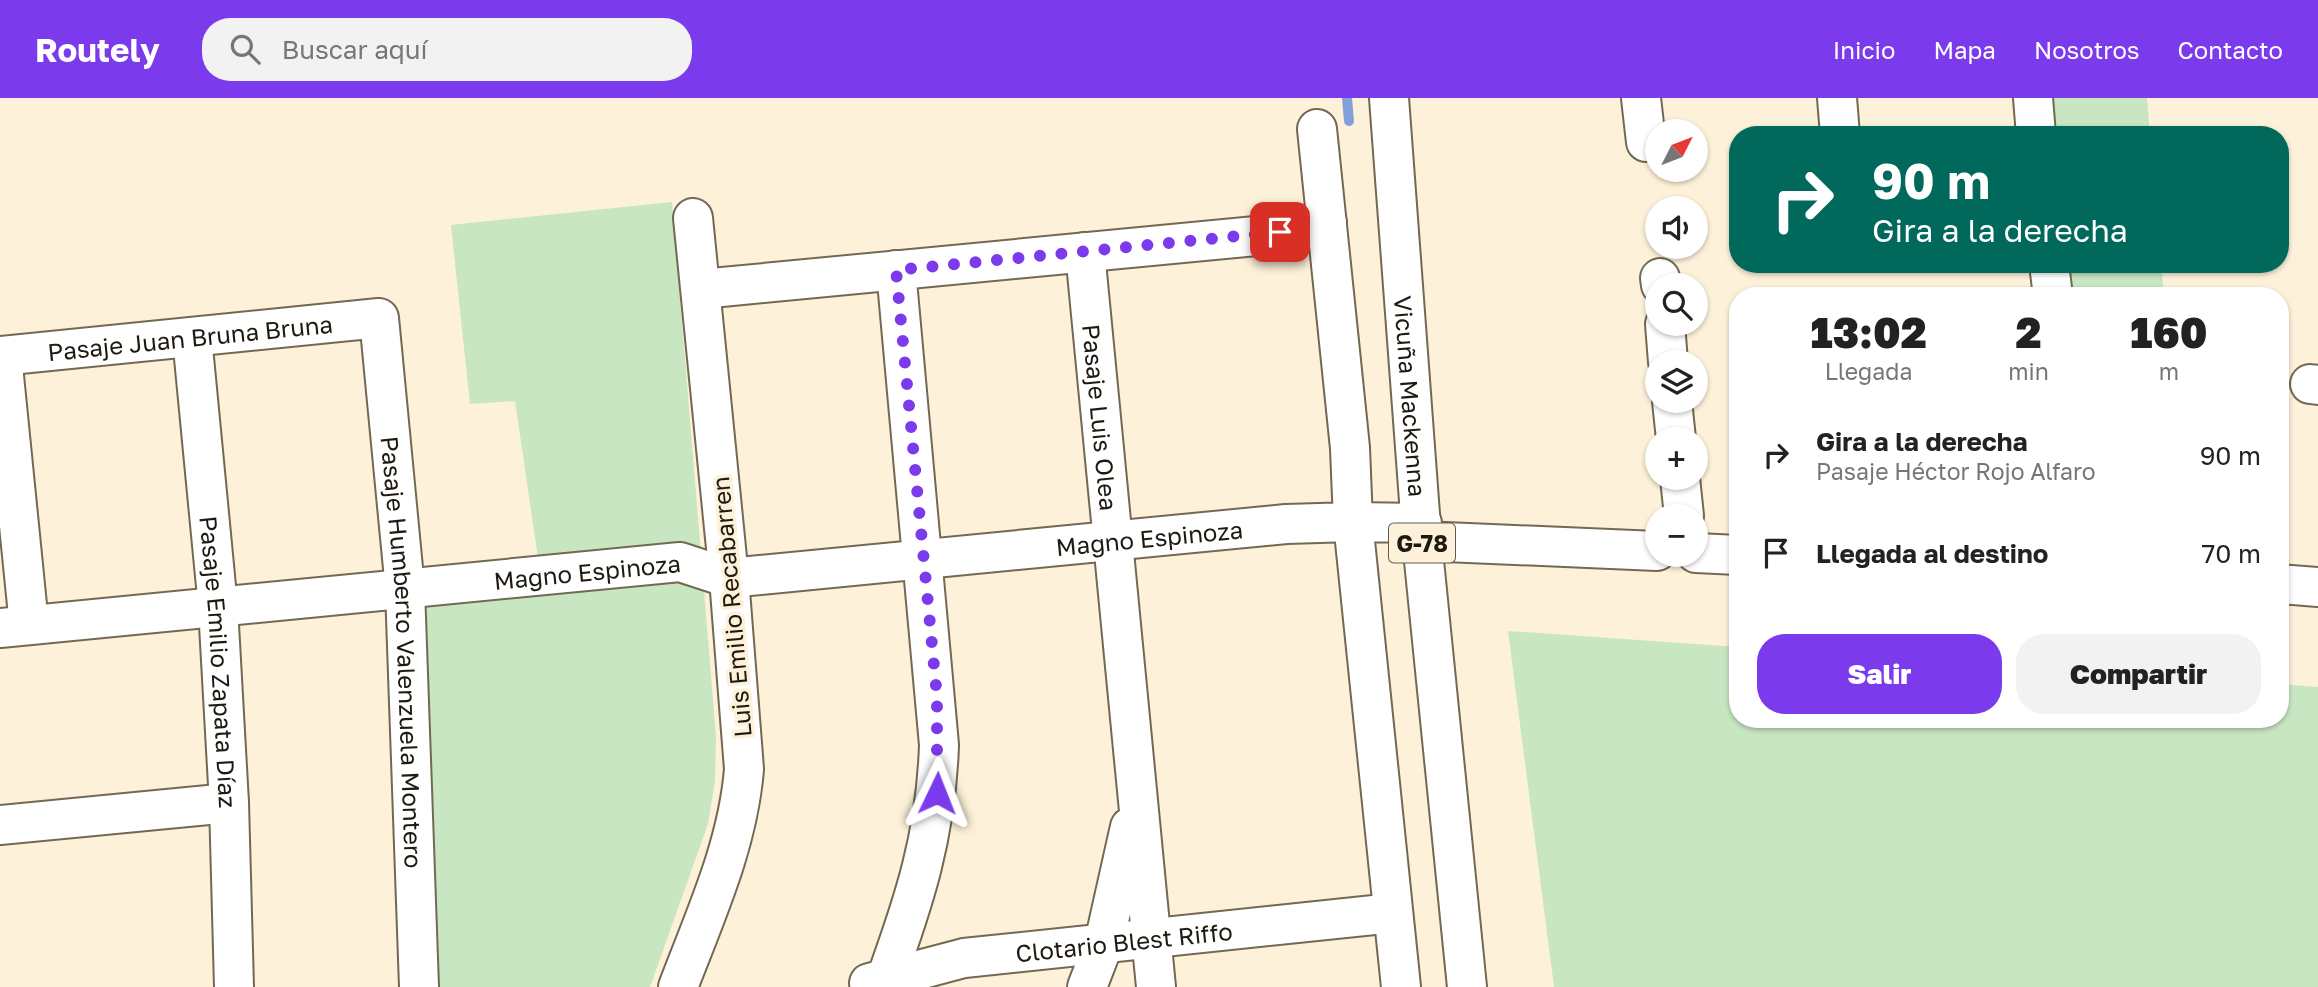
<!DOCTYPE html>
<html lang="es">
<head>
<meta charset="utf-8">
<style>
  :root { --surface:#fff; --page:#f2f2f2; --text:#222; --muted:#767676; --accent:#7c3aed }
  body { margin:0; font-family:"Golos Text",sans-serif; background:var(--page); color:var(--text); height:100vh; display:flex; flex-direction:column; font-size:26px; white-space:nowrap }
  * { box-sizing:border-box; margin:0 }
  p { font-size:23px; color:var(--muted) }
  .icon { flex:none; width:38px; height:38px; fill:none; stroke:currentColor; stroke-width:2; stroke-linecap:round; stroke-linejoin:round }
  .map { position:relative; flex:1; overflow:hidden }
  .panel { position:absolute; left:1729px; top:189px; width:560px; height:441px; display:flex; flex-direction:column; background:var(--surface); border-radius:28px; box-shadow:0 2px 5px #0004 }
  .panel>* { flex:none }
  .hud { position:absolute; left:1729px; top:28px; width:560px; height:147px; border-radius:28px; box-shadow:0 2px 5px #0004; background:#00695c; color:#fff; overflow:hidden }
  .needle { width:46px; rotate:48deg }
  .tools { position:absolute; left:1645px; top:21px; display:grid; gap:14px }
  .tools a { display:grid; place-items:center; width:63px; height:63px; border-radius:50%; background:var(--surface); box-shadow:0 2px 5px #0004; font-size:35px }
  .pin { position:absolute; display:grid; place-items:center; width:60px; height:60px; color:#fff; margin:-30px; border-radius:14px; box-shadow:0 4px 10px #0006 }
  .me { position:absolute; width:77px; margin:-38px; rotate:2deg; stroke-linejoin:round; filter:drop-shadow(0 0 5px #0008) }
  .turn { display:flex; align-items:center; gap:24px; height:147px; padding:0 28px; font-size:32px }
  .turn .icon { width:91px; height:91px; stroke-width:2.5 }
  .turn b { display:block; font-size:49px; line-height:60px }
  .eta { display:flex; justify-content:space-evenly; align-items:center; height:119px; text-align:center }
  .eta b { font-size:42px; font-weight:800; line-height:49px }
  .cta { display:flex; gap:14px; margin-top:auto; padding:14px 28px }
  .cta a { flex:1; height:80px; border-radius:28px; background:var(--accent); color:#fff; font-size:28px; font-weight:800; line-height:80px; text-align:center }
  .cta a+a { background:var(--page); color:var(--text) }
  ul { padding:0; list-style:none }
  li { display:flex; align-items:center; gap:21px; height:98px; padding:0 28px }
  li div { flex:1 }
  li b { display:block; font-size:26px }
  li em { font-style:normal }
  header { display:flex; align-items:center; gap:42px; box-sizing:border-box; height:98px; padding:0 35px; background:var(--accent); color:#fff }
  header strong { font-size:33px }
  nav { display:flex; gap:38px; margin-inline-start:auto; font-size:24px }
  .search { width:490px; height:63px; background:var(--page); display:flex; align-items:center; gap:18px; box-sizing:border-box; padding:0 24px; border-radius:28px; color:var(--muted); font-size:26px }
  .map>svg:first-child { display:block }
  .green { fill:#c7e6c1 }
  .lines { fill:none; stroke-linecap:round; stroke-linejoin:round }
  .stream { stroke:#84a0d8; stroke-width:10 }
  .street-casing { stroke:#736853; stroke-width:42 }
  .secondary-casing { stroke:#736853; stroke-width:42 }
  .primary-casing { stroke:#736853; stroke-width:42 }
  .street { stroke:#fff; stroke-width:38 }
  .secondary { stroke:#fff; stroke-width:38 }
  .primary { stroke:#fff; stroke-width:38 }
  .route { stroke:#7c3aed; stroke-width:12; stroke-dasharray:0 21.6 }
  .labels { text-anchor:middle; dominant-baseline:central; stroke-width:7; stroke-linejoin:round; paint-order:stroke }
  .shield { fill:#fdf1d9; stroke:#615a4d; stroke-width:2 }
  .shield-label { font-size:23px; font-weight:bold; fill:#1e1a11 }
  .street-label { font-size:24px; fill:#1e1a11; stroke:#fdf1d9 }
</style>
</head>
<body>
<header>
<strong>Routely</strong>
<div class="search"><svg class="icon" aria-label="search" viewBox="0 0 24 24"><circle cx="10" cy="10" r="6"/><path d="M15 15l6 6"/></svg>Buscar aquí</div>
<nav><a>Inicio</a><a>Mapa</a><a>Nosotros</a><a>Contacto</a></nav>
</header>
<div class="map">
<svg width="2318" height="889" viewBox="0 0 2318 889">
  <rect width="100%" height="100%" fill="#fdf1d9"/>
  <g class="green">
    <path d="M2050 0H2147L2150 37H2053Z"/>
    <path d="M672 104 716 638 715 683 708 726 650 889H437L412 506 543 494 515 303 470 306 451 127Z"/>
    <path d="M2065 166H2161L2164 198H2068Z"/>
    <path d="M1508 533 1738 549V621H2280V586L2318 589V889H1554Z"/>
  </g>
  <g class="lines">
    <path class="stream" d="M1347 0 1349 23"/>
    <defs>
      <g id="street">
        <path d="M1641 0 1646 44"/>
        <path d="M1837 0 1840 37"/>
        <path d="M2033 0 2036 37"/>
        <path id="s1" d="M1085 154 1156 889"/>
        <path d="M2049 166 2053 198"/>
        <path d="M1660 180 1661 187"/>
        <path d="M701 191 1256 138 1327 125"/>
        <path d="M1665 226 1668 264"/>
        <path id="s2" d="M192 239 218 509 229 705 234 889"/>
        <path id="s3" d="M0 258 379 220 405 491 419 889"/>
        <path d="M2 258 29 527"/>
        <path d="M2310 286 2318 287"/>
        <path d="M1672 303 1676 341"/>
        <path d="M1680 380 1684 418"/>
        <path d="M1422 443 1657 453"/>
        <path d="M1696 455 1738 457"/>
        <path d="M2280 486 2318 489"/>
        <path id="s4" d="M0 530 680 464 729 480 1286 426 1353 424 1350 350 1317 31"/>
        <path d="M0 727 229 705"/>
        <path id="s5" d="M869 885 964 860 1393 815"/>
        <path d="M678 889C705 818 738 747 744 671L729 480 693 120"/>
        <path d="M883 889C914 804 936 738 939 647L896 172"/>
        <path d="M1087 889 1104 845 1130 729"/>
      </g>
      <path id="secondary" d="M1401 889 1353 424 1422 425"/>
      <g id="primary">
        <path id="s6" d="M1389 0 1422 443 1467 889"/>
      </g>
    </defs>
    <use href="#street" class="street-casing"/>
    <use href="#secondary" class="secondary-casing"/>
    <use href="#primary" class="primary-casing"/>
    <use href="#street" class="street"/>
    <use href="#secondary" class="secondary"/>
    <use href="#primary" class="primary"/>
  </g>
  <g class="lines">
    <path class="route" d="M937 695V599L896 172 1280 134"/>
  </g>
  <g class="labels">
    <rect class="shield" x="1389" y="425.5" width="66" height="39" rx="5"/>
    <g class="shield-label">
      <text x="1422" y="445">G-78</text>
    </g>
    <g class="street-label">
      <text stroke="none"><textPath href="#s3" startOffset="191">Pasaje Juan Bruna Bruna</textPath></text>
      <text stroke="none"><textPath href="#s6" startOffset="299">Vicuña Mackenna</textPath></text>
      <text stroke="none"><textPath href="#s1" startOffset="166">Pasaje Luis Olea</textPath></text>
      <text stroke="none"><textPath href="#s4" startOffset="1157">Magno Espinoza</textPath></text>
      <text stroke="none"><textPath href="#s4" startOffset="590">Magno Espinoza</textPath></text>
      <text transform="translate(731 509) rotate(-95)">Luis Emilio Recabarren</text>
      <text stroke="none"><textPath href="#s3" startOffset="716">Pasaje Humberto Valenzuela Montero</textPath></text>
      <text stroke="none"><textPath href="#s2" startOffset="326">Pasaje Emilio Zapata Díaz</textPath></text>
      <text stroke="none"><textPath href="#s5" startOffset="259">Clotario Blest Riffo</textPath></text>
    </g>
  </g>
</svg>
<div class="tools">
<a><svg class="needle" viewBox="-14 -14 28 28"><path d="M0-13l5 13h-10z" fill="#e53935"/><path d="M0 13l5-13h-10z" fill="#767676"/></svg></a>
<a><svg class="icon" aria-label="sound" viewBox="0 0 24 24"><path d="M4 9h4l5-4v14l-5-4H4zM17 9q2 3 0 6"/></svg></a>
<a><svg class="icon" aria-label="search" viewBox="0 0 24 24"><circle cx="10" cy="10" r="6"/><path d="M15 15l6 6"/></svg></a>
<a><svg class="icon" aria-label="layers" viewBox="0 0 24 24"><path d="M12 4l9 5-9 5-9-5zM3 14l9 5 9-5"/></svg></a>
<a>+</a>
<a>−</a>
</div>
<div class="pin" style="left:1280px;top:134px;background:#d93025"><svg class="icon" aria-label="arrive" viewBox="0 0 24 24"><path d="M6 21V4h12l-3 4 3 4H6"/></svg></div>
<svg class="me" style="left:937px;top:695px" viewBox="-20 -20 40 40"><path d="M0-17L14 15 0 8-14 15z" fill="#7c3aed" stroke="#fff" stroke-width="4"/></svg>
<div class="hud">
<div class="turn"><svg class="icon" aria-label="right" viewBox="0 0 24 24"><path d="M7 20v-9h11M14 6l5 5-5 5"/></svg><div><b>90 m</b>Gira a la derecha</div></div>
</div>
<section class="panel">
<div class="eta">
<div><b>13:02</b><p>Llegada</p></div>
<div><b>2</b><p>min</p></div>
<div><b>160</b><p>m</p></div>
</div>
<ul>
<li><svg class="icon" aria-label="right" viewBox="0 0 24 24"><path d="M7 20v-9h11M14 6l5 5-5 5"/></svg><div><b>Gira a la derecha</b><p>Pasaje Héctor Rojo Alfaro</p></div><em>90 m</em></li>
<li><svg class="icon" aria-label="arrive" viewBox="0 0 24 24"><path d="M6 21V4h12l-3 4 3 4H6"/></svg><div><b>Llegada al destino</b></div><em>70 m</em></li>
</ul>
<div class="cta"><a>Salir</a><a>Compartir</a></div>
</section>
</div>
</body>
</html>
